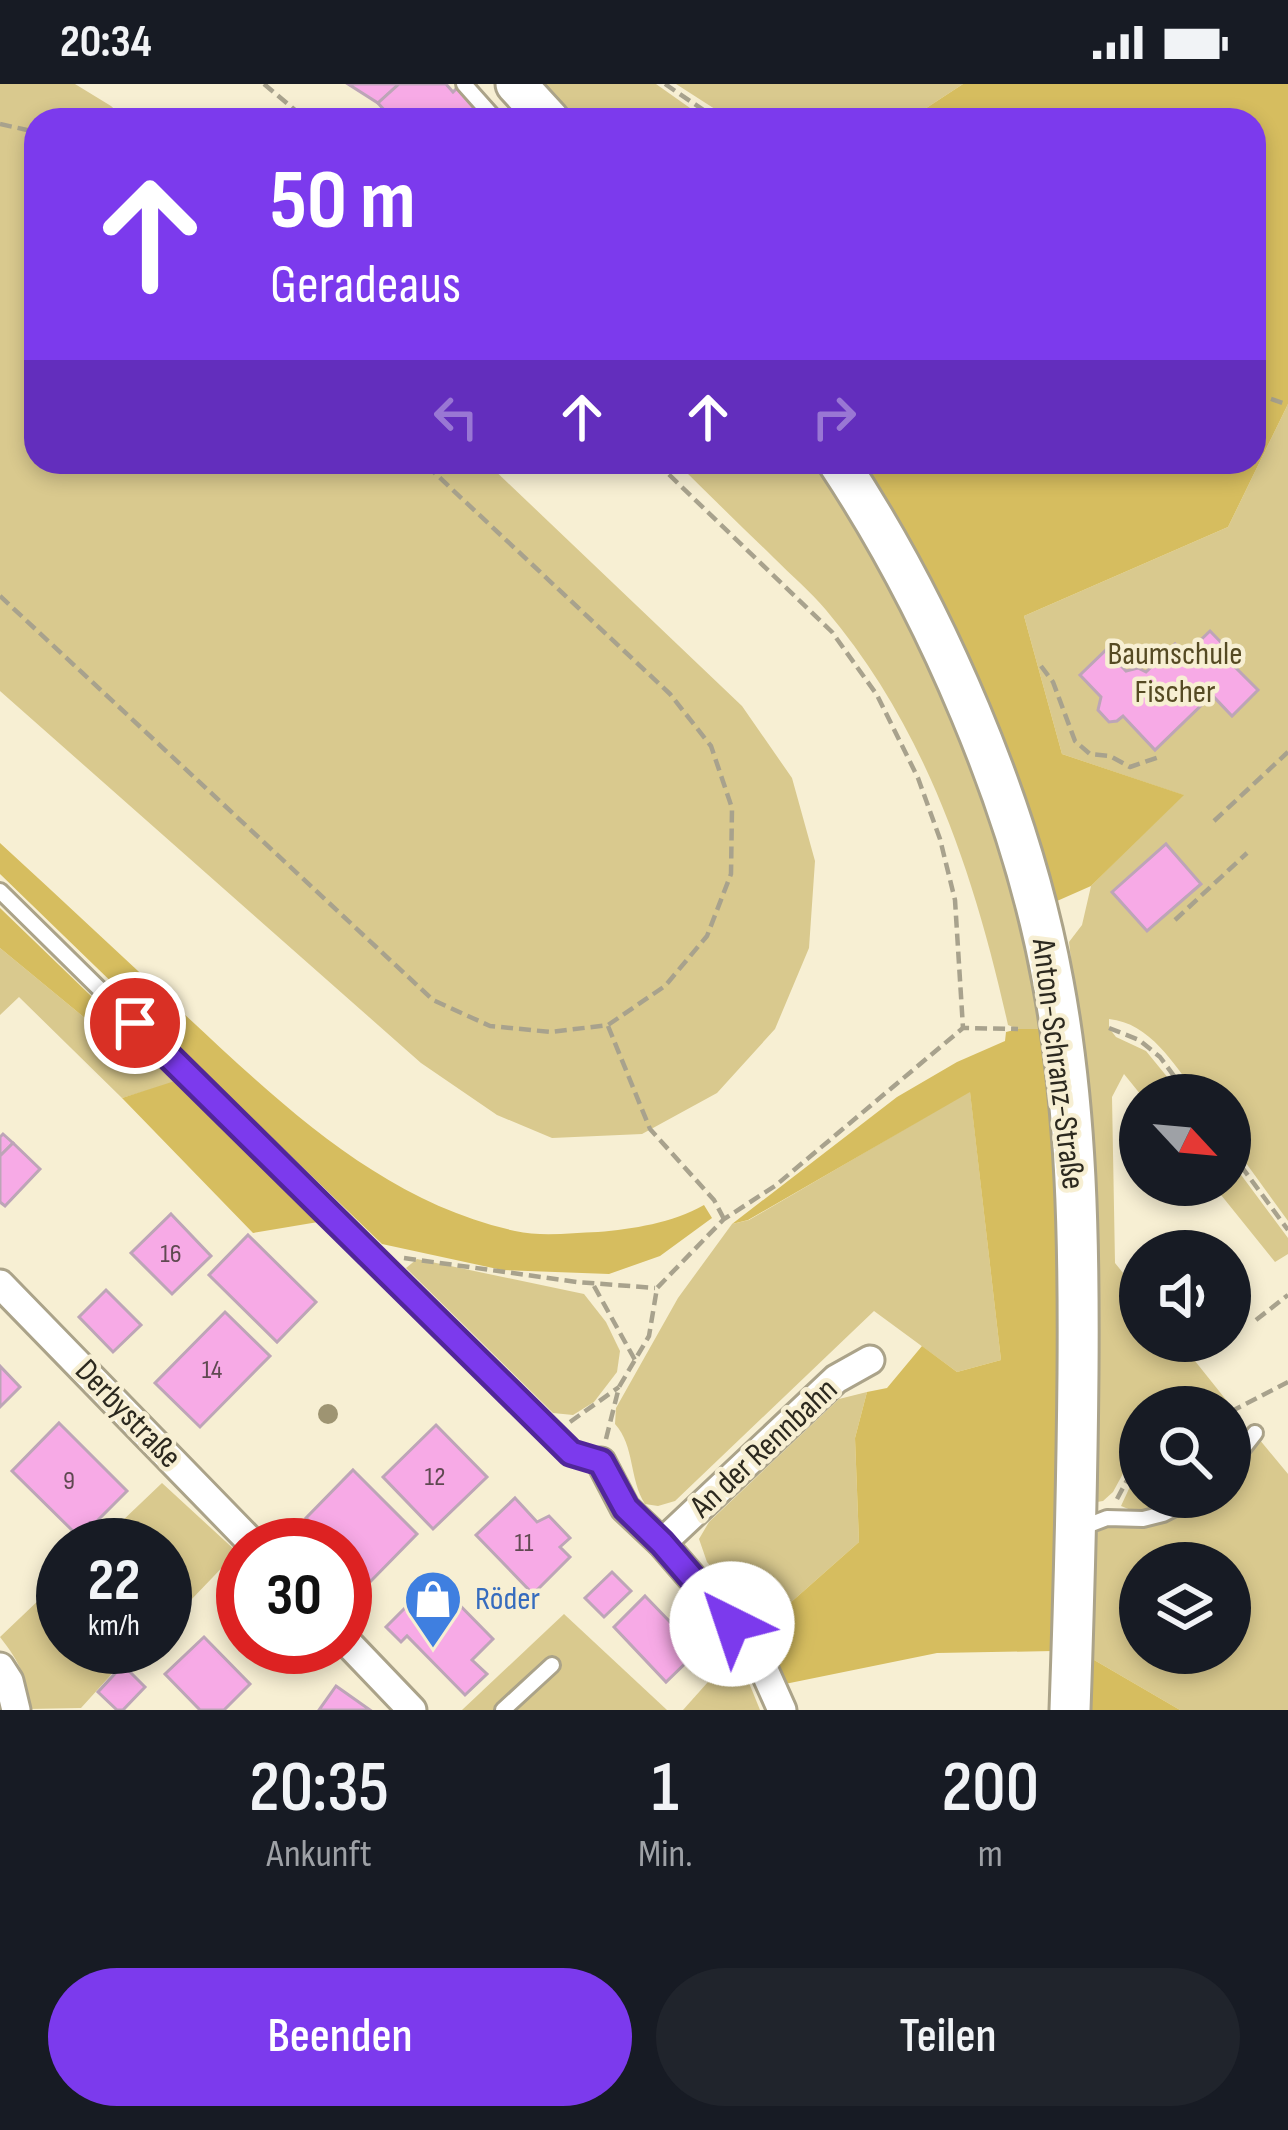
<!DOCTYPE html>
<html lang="de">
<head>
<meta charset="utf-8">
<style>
  :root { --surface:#171b24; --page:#20242c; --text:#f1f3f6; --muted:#9ea1a6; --accent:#7c3aed }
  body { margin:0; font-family:"Sofia Sans Condensed",sans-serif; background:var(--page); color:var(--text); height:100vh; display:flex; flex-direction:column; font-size:45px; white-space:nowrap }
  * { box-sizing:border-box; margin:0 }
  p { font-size:39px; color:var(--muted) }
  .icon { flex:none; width:66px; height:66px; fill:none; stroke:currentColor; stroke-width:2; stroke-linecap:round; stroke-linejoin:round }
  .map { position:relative; height:1626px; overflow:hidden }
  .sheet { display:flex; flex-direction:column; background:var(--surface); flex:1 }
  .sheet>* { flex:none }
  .top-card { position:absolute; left:24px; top:24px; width:1242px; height:366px; border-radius:36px; box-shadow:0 6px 18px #0003; background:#7c3aed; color:#fff; overflow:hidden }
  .needle { width:78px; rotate:116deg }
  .controls { position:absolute; left:1119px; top:990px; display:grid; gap:24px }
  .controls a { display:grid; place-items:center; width:132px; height:132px; border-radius:50%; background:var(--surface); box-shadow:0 6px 18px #0003; font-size:60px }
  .speed { position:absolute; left:36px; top:1434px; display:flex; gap:24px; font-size:60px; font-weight:700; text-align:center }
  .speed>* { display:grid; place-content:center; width:156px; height:156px; border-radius:50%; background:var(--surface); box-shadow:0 6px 18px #0003; line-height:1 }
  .speed small { font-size:30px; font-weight:400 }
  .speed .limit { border:18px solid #d22; background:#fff; color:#111 }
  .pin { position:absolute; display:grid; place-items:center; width:102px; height:102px; color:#fff; margin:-51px; border:6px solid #fff; border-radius:50%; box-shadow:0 3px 12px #0007 }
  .me { position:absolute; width:132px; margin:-66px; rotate:319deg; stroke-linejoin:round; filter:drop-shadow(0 0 9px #0008) }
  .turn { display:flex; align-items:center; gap:42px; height:252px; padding:0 48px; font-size:54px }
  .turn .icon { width:156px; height:156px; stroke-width:2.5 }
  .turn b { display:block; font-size:84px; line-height:102px }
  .lanes { display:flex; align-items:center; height:114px; padding:0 48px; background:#0003; justify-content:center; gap:60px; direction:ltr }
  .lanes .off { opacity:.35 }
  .eta { display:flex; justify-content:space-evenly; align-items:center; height:204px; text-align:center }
  .eta b { font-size:72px; font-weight:600; line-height:84px }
  .cta { display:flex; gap:24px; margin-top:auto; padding:24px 48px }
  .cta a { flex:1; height:138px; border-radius:72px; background:var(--accent); color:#fff; font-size:48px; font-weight:600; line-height:138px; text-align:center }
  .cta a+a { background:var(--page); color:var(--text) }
  .status { display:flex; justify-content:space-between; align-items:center; height:84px; padding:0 60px; background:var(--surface); direction:ltr }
  .status svg { height:33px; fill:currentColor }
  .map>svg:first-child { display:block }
  .green { fill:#d9c98e; fill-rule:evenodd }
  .forest { fill:#d6bd5f }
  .building { fill:#f7aae6; stroke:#bda5b7; stroke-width:3 }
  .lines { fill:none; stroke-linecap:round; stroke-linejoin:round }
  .service-casing { stroke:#aba389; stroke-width:20 }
  .minor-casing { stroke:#aba389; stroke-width:33 }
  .secondary-casing { stroke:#aba389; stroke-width:45 }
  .path { stroke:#a8a28d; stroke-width:4.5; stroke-dasharray:12 6; stroke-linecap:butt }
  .service { stroke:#fff; stroke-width:14 }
  .minor { stroke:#fff; stroke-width:27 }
  .secondary { stroke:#fff; stroke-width:39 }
  .tree { fill:#9e9472 }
  .route-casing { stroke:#51269a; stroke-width:30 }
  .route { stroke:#7c3aed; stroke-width:21 }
  .labels { text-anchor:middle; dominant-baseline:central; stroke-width:9; stroke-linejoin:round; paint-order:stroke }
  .number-label { font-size:27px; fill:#5f4951 }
  .park-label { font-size:33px; fill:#554a23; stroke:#f7efd3 }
  .street-label { font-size:33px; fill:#2c291f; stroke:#f7efd3 }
  .shop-label { font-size:33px; fill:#366cbe; stroke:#f7efd3; text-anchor:start }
</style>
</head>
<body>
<div class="status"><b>20:34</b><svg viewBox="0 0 49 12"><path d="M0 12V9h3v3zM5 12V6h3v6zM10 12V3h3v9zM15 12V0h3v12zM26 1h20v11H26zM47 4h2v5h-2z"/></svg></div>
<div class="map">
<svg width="1288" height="1626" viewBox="0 0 1288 1626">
  <rect width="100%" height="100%" fill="#f7efd3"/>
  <g class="green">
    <path d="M0 0H75L111 22 126 36H36V378H486L742 622 792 694 815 777 809 864 775 945 717 1009 642 1050 552 1054 497 1031 421 979 0 607Z"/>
    <path d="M537 0H656L707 36H570Z"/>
    <path d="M676 0H963L908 36H732Z"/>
    <path d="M1288 320V1137L1230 1057V1011H1197C1174 980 1150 939 1109 935V944L1116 953 1146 967 1182 1011H1141L1124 990 1112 1013 1115 1179 1140 1210V1257H1179L1227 1317 1212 1323H1140V1367L1126 1384 1113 1408 1103 1417 1097 1418 1094 1414 1079 945 1069 858 1082 841 1091 802 1183 711 1062 670 1024 532 1228 443Z"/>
    <path d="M676 378H814L899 514 942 609 1012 791 1045 945H1018L1008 941C975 792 926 644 826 526 810 507 791 491 774 474 741 442 708 410 676 378Z"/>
    <path d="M0 864 103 949 180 997 122 1014 19 913 0 931Z"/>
    <path d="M970 1007 1001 1276 957 1288 874 1227 675 1417 658 1422 645 1420C629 1395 635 1362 615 1340L616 1324 678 1214 732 1140 749 1136Z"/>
    <path d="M1230 1076 1288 1154V1170L1275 1178 1213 1101H1230Z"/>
    <path d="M417 1175 584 1210 606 1238 620 1267 617 1288 594 1318 573 1331 553 1329 406 1184Z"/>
    <path d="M867 1308 855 1354 859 1458 763 1543 707 1478 699 1455 709 1438 839 1315Z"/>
    <path d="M1259 1355 1288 1390V1626H1180L1089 1573V1458L1098 1448 1109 1442 1142 1443 1192 1423 1205 1413H1230V1391ZM1140 1479H1230V1569H1140Z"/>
    <path d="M1140 1389V1413H1192L1143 1431 1121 1422 1134 1394Z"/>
    <path d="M162 1399 237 1468 165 1543V1461H97Z"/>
    <path d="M63 1493V1563H146L139 1570 128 1572 81 1624 28 1625C26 1592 21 1580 0 1553Z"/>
    <path d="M564 1530 667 1626H462Z"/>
    <path d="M733 1570 745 1589 760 1626H683Z"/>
  </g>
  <g class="forest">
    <path d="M963 0H1288V320L1228 443 1024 532 1062 670 1184 711 1091 802 1057 817 1016 709 853 378H1254V36H908Z"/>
    <path d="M0 759C61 815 121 871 182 928 280 1019 380 1117 515 1147 541 1153 571 1149 598 1148 633 1145 672 1139 704 1121L712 1134 660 1172 609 1190 502 1186 382 1160 0 790Z"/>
    <path d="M0 824 324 1137 253 1149 122 1014 178 996 103 949 0 864Z"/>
    <path d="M1018 945H1045L1052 1019 1062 1242 1053 1567 937 1569 780 1601 763 1543 859 1458 855 1354 867 1308 887 1304 922 1262 957 1288 1001 1276 970 1008 748 1136 732 1140 897 1013 957 978 1005 957 1006 948Z"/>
    <path d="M1089 1573 1180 1626H1087Z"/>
  </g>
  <g class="building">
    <path d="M348 0H399L378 19Z"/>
    <path d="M399 0H446L453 8 458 3 487 36H393L378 19Z"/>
    <path d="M1210 547 1240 578 1235 583 1258 606 1232 632 1212 611 1155 666 1123 632 1117 637 1109 638 1098 626 1101 613 1080 591 1106 566 1126 587 1138 584 1146 588 1175 560 1185 571Z"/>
    <path d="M1166 760 1201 800 1147 847 1112 808Z"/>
    <path d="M3 1050 13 1059 0 1072V1053Z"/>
    <path d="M13 1059 40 1085 5 1122 0 1118V1072Z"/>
    <path d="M171 1130 211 1172 172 1210 131 1169Z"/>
    <path d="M248 1151 316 1218 277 1258 209 1191Z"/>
    <path d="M106 1206 141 1241 113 1268 79 1233Z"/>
    <path d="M225 1228 270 1272 200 1343 155 1299Z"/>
    <path d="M0 1282 20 1303 0 1323Z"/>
    <path d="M59 1339 127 1407 80 1454 12 1387Z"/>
    <path d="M436 1341 487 1393 433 1445 383 1393Z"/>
    <path d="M353 1386 417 1450 371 1497 345 1472V1461H334L306 1434Z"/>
    <path d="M515 1414 537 1438 549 1432 570 1454 560 1463 570 1473 533 1510 476 1451Z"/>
    <path d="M612 1488 631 1507 604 1533 585 1514Z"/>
    <path d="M434 1495 493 1555 472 1576 487 1590 465 1611 407 1552 401 1558 386 1543Z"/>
    <path d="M645 1512 698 1567 666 1598 614 1543Z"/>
    <path d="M204 1553 250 1600 224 1626H200L165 1590Z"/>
    <path d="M123 1581 145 1603 123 1626H117L98 1608Z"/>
    <path d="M336 1602 370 1626H319Z"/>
  </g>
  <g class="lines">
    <defs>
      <g id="service">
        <path d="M464 0 496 36"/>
        <path d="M0 807 571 1369 601 1378"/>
        <path d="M1230 1381 1255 1349"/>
        <path d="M1081 1444 1107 1434 1143 1435 1163 1430 1196 1413"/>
        <path d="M503 1626 552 1581"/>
      </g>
      <g id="minor">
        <path d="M0 1200 254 1461"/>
        <path d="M601 1378 625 1424 662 1459 732 1540 765 1588 782 1626"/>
        <path d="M662 1459 836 1295 870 1276"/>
        <path d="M345 1556 412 1626"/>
        <path d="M0 1583 9 1597 16 1626"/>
      </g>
      <g id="secondary">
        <path d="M516 0 549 36"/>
        <path d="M838 378C936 526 1021 723 1053 898 1077 1026 1079 1159 1078 1289 1077 1401 1074 1513 1070 1626"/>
      </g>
    </defs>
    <use href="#service" class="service-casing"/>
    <use href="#minor" class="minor-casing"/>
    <use href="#secondary" class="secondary-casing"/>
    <g class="path">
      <path d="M264 0 307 36"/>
      <path d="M665 0 718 36"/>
      <path d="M0 40 36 48"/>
      <path d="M1254 309 1288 321"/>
      <path d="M656 378 832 548 877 611 918 694 940 755 955 816 963 944"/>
      <path d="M0 512 433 916 490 942 551 948 608 941 665 902 707 852 731 790 732 724 711 662 670 610 423 378"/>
      <path d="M1041 582 1053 598 1075 657 1090 670 1110 672 1130 683 1162 672"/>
      <path d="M1214 737 1288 668"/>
      <path d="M1175 836 1247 769"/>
      <path d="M608 942 650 1045 714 1116 724 1135"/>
      <path d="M1109 944 1139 956 1160 973 1188 1011"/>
      <path d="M1230 1067 1288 1146"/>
      <path d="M404 1174 577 1198 655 1204"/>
      <path d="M594 1202 635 1276"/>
      <path d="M1256 1236 1288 1211"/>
      <path d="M1230 1328 1288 1298"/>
      <path d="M570 1338 619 1303"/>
      <path d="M606 1355 619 1303 649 1252 657 1204 724 1135 775 1102 963 944 1018 945"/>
      <path d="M1117 1415 1140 1372"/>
    </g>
    <use href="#service" class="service"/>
    <use href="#minor" class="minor"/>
    <use href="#secondary" class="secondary"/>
  </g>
  <circle class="tree" cx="328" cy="1330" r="10"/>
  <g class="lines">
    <defs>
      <path id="route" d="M135 939 571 1369 601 1378 626 1424 662 1459 732 1540"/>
    </defs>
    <use href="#route" class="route-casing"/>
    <use href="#route" class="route"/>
  </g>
  <defs>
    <symbol id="shop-pin" viewBox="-11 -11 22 30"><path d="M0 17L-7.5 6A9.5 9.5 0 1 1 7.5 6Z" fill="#3f7fe0" stroke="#f7efd3"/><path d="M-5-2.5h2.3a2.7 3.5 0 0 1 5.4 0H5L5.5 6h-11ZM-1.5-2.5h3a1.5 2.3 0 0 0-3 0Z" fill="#fff"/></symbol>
  </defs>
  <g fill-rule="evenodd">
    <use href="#shop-pin" x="400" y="1482" width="66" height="90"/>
  </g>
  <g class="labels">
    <g class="number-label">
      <text x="171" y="1170">16</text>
      <text x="212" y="1286">14</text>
      <text x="435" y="1393">12</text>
      <text x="69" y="1397">9</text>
      <text x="524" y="1459">11</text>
    </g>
    <g class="park-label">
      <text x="1175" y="570">Baumschule<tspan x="1175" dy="38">Fischer</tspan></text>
    </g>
    <g class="street-label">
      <text transform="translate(1058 980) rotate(83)">Anton-Schranz-Straße</text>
      <text transform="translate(128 1330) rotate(46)">Derbystraße</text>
      <text transform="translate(764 1364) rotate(-43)">An der Rennbahn</text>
    </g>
    <g class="shop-label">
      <text x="475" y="1515">Röder</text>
    </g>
  </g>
</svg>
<div class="controls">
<a><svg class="needle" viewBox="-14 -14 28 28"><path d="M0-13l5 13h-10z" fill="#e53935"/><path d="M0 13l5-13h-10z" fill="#9ea1a6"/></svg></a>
<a><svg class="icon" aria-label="sound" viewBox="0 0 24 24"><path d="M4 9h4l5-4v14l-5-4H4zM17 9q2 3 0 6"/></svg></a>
<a><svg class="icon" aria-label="search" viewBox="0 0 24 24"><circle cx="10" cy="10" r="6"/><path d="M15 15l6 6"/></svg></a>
<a><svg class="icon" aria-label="layers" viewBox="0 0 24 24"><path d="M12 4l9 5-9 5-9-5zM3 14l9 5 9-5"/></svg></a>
</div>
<div class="speed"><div>22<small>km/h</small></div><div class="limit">30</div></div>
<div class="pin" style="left:135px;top:939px;background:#d93025"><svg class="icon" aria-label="arrive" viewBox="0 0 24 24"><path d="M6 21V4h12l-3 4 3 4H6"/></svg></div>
<svg class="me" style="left:732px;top:1540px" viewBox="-20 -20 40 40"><circle r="19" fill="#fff"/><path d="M0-13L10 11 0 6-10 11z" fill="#7c3aed"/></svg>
<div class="top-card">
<div class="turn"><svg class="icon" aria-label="ahead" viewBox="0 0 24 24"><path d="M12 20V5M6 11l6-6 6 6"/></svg><div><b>50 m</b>Geradeaus</div></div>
<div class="lanes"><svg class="icon off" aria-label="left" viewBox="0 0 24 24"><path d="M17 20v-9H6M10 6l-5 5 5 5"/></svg><svg class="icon" aria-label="ahead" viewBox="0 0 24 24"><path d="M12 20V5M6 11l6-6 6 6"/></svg><svg class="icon" aria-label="ahead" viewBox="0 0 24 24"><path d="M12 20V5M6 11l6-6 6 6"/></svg><svg class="icon off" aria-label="right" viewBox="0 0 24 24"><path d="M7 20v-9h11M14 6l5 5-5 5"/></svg></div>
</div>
</div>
<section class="sheet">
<div class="eta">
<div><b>20:35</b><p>Ankunft</p></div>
<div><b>1</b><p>Min.</p></div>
<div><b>200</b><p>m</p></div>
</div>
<div class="cta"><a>Beenden</a><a>Teilen</a></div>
</section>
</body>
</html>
